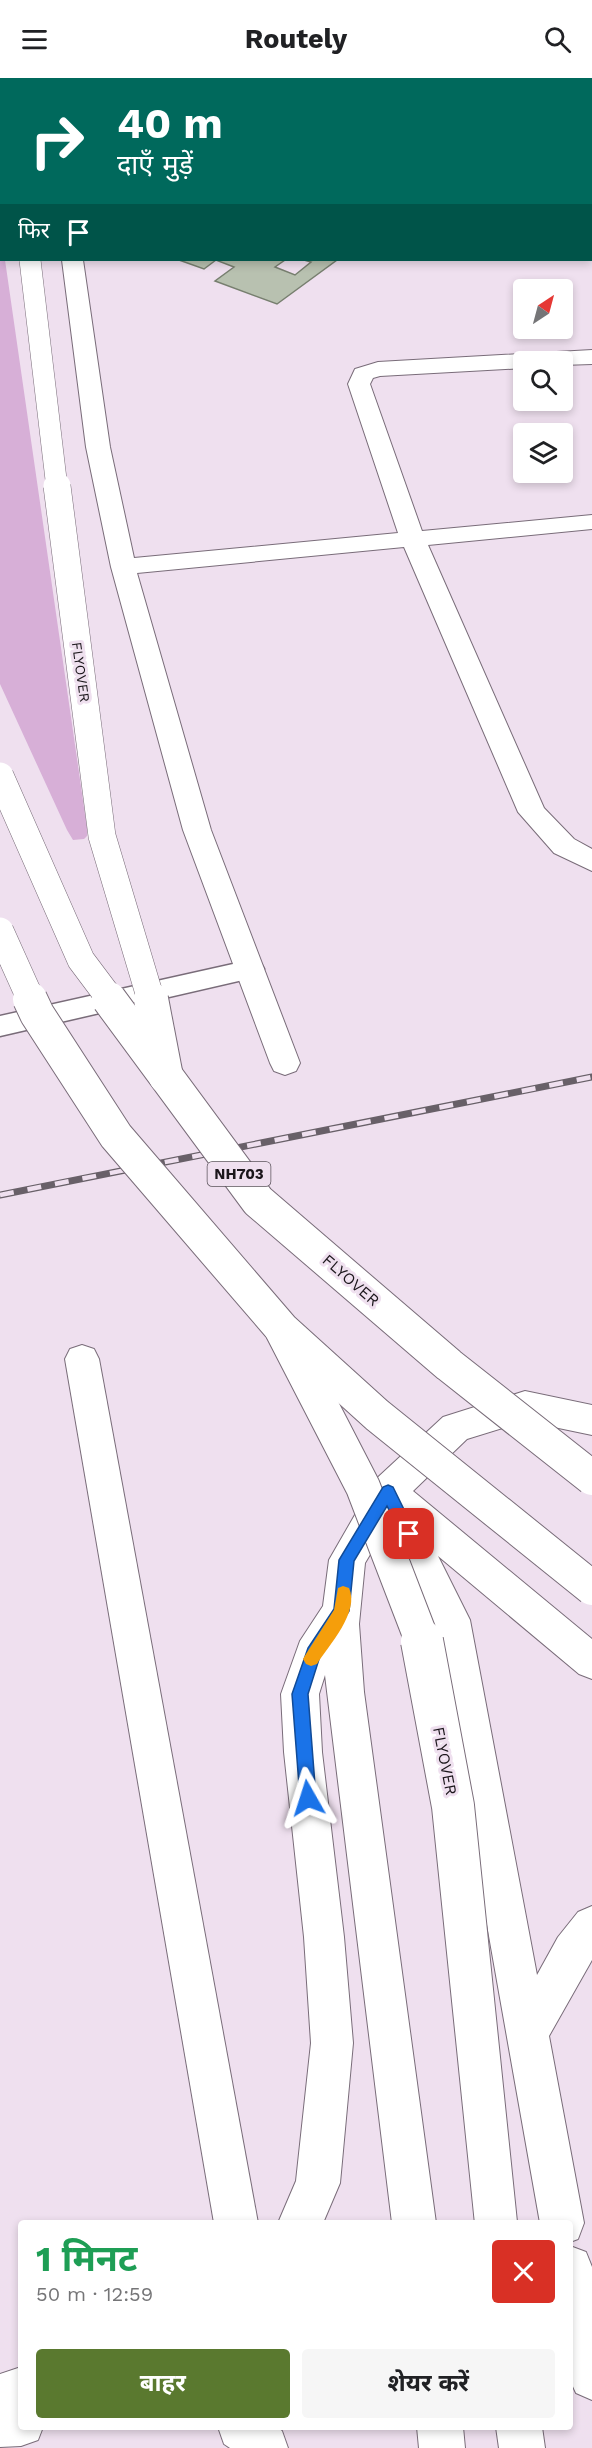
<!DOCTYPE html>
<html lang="hi">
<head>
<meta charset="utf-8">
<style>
  :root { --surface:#fff; --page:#f6f6f6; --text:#202124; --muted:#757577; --accent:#5a792f }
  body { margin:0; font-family:"Work Sans","Noto Sans Devanagari",sans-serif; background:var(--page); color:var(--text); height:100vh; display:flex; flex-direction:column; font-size:22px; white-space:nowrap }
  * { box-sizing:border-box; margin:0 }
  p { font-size:20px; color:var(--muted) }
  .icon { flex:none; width:33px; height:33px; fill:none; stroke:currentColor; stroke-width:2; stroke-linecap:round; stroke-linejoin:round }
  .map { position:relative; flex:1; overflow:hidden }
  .side { position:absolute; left:18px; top:2142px; width:555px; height:210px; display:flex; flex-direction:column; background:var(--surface); border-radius:6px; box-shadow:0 3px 9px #0003 }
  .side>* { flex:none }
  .banner { position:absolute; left:0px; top:0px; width:592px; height:183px; box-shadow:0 3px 9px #0003; background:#00695c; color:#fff; overflow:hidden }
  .needle { width:39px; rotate:36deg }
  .buttons { position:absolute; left:513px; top:201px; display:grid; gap:12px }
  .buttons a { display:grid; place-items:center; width:60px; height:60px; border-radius:6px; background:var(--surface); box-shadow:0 3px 9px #0003; font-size:30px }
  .pin { position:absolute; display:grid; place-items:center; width:51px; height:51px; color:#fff; margin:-26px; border-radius:12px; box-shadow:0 3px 9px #0006 }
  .me { position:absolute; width:66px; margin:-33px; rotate:354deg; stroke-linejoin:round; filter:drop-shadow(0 0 4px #0008) }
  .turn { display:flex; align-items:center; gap:21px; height:126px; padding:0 18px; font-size:27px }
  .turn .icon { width:78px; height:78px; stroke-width:2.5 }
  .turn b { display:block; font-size:42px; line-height:51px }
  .then { display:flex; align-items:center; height:57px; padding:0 18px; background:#0003; gap:12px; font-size:22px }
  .round { display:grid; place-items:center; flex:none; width:63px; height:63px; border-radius:6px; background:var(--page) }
  .headline { display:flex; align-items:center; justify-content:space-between; height:102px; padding:0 18px }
  h1 { font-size:36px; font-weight:700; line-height:45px; color:#1e9e55 }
  .primary-button { display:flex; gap:12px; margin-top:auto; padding:12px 18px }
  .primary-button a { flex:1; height:69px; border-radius:6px; background:var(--accent); color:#fff; font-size:24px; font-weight:700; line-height:69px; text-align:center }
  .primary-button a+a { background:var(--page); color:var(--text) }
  header { display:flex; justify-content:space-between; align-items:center; height:78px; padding:0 18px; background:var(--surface); font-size:27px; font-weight:700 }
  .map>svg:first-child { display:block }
  .green { fill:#d7afd7 }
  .building { fill:#b8c1b0; stroke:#777f6f; stroke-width:1.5 }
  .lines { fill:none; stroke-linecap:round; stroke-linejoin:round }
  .service-casing { stroke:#796c79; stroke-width:3 }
  .minor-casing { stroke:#796c79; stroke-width:2 }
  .tertiary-casing { stroke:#796c79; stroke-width:2 }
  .service { fill:#fff; fill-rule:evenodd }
  .minor { fill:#fff; fill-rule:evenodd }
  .tertiary { fill:#fff; fill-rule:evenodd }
  .rail-casing { stroke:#686068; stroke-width:7 }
  .rail { stroke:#efe0ef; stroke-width:4.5; stroke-dasharray:14; stroke-linecap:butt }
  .tertiary-bridge-far3-casing { stroke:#796c79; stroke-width:22; stroke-linecap:butt }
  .tertiary-bridge-far2-casing { stroke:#796c79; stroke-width:28; stroke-linecap:butt }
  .tertiary-bridge-far1-casing { stroke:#796c79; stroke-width:36; stroke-linecap:butt }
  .tertiary-bridge-casing { stroke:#796c79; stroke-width:44; stroke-linecap:butt }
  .trunk-bridge-far1-casing { stroke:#796c79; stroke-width:28; stroke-linecap:butt }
  .trunk-bridge-casing { stroke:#796c79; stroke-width:36; stroke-linecap:butt }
  .tertiary-bridge-far3 { stroke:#fff; stroke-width:21 }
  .tertiary-bridge-far2 { stroke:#fff; stroke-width:27 }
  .tertiary-bridge-far1 { stroke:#fff; stroke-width:34 }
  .tertiary-bridge { stroke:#fff; stroke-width:42 }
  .trunk-bridge-far1 { stroke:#fff; stroke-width:27 }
  .trunk-bridge { stroke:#fff; stroke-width:34 }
  .route { fill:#1a73e8; stroke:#114b97; stroke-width:1.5 }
  .slow { fill:#f59e0b }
  .labels { text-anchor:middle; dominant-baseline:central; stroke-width:6; stroke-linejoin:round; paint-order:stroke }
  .far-street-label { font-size:14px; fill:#1b161b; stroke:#efe0ef }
  .shield { fill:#efe0ef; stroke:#5b535b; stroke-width:1.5 }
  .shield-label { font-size:15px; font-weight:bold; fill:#1b161b }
  .street-label { font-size:16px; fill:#1b161b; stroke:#efe0ef }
</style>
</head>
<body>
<header><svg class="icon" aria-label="menu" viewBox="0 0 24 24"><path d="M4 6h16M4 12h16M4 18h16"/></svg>Routely<svg class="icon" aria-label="search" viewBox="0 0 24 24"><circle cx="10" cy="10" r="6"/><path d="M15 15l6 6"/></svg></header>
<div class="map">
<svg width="592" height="2370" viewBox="0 0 592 2370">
  <rect width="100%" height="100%" fill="#efe0ef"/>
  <path class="green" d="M0 149 2 182H5L87 750V758L84 761 73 762 67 752 0 606Z"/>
  <path class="building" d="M179 182H285L275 189 295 197 311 184 304 182H337L277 226 215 203 234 189 216 182 204 191Z"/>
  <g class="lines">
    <defs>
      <g id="service">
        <path d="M325 0H357L324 2Z"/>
        <rect x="591" y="160" width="1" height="10"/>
        <path d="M251 882 260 884 264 891 260 898 0 958V938Z"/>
      </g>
      <g id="minor">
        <path d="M0 0H10L11 2H2L0 8Z"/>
        <path d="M62 182H83L110 369 134 480 398 455 348 306 355 291 378 284 592 272V286L562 287V284H524V290L380 298 373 300 370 306 422 453 592 437V451L428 467 544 730 574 761 592 771V793L554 775 518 734 404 469 137 495 211 752 300 985 296 993 285 997 274 993 270 985 183 752 111 489 86 369Z"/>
        <path d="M82 1267 94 1271 99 1281 258 2145H214L65 1281 70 1271Z"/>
      </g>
      <g id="tertiary">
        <path d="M0 5 2 6V24L0 23Z"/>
        <path d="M525 1313 592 1327V1357L525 1343 467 1361 413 1413 592 1561V1601L579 1596 438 1478 470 1542 537 1897 558 1859 578 1834 592 1828V1882L549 1958 584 2145 578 2161 570 2164V2145H540L433 1543 387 1448 365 1485 359 1546 364 1614 436 2145H392L325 1597 319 1616 322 1674 344 1859 353 1965 340 2105 323 2145H278L296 2103 311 1965 304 1859 284 1674 281 1616 300 1563 323 1528 329 1482 375 1402 443 1339Z"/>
        <path d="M570 2168 586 2174 592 2189V2322L576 2315 570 2302Z"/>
        <path d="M21 2289V2349H43L38 2362 21 2368 0 2369V2296Z"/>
        <path d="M218 2349H277L282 2353 288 2370H230L224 2366Z"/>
        <path d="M417 2349H463L465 2370H419Z"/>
        <path d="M496 2349H542L545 2370H499Z"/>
      </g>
    </defs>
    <use href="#service" class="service-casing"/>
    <use href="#minor" class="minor-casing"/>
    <use href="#tertiary" class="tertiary-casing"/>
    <use href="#service" class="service"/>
    <use href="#minor" class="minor"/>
    <use href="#tertiary" class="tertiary"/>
    <defs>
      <path id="rail" d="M0 1117 592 999"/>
    </defs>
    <use href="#rail" class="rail-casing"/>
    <use href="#rail" class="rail"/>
    <defs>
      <path id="tertiary-bridge-far3" d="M30 182 57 410"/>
      <path id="tertiary-bridge-far2" d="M57 408 102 758 151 922"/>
      <g id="tertiary-bridge-far1">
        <path d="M151 921 166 999"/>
        <path d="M282 1252 363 1409 423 1565"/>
      </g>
      <path id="tertiary-bridge" d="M422 1563 453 1728 496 2145"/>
      <g id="trunk-bridge-far1">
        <path d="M0 698 81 882 111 922"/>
        <path d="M0 853 31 922"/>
      </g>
      <g id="trunk-bridge">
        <path d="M30 921 37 936 116 1058 282 1251 377 1337 592 1510"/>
        <path d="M109 921 258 1123 449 1287 592 1400"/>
      </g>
    </defs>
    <use href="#tertiary-bridge-far3" class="tertiary-bridge-far3-casing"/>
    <use href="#tertiary-bridge-far2" class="tertiary-bridge-far2-casing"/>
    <use href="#tertiary-bridge-far1" class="tertiary-bridge-far1-casing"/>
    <use href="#tertiary-bridge" class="tertiary-bridge-casing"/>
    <use href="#trunk-bridge-far1" class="trunk-bridge-far1-casing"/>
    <use href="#trunk-bridge" class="trunk-bridge-casing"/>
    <use href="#tertiary-bridge-far3" class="tertiary-bridge-far3"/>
    <use href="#tertiary-bridge-far2" class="tertiary-bridge-far2"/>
    <use href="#tertiary-bridge-far1" class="tertiary-bridge-far1"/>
    <use href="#tertiary-bridge" class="tertiary-bridge"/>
    <use href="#trunk-bridge-far1" class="trunk-bridge-far1"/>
    <use href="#trunk-bridge" class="trunk-bridge"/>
  </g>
  <path class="route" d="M388 1407 393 1409 416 1456 414 1461 409 1463 404 1461 387 1428 354 1483 349 1533 320 1578 308 1616 316 1720 314 1726 308 1728 302 1726 300 1720 292 1616 308 1570 334 1531 339 1482 383 1409Z"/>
  <path class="slow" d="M343 1508 349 1510C360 1534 329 1567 317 1586L311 1588 306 1586 303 1581 306 1576 334 1532 338 1510Z"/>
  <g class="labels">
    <g class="far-street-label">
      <text transform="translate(81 594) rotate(82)">FLYOVER</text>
    </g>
    <rect class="shield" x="207.5" y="1084" width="63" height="24" rx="4.5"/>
    <g class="shield-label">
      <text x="239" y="1096">NH703</text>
    </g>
    <g class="street-label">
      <text transform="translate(351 1202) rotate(41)">FLYOVER</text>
      <text transform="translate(445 1683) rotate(79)">FLYOVER</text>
    </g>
  </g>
</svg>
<div class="buttons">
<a><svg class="needle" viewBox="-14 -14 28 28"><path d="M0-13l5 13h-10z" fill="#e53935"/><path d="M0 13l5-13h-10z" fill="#757577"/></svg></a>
<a><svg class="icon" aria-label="search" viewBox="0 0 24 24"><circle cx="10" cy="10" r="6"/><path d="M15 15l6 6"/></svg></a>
<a><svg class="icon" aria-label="layers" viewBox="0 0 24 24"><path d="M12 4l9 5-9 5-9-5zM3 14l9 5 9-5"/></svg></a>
</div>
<div class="pin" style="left:409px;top:1456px;background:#d93025"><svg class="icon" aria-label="arrive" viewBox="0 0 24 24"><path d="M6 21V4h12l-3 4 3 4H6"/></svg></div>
<svg class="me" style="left:308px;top:1720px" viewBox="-20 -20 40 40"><path d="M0-17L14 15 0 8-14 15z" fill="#1a73e8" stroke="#fff" stroke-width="4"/></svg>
<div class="banner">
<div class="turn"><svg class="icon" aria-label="right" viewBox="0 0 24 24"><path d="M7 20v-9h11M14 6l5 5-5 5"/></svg><div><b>40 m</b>दाएँ मुड़ें</div></div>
<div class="then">फिर<svg class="icon" aria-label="arrive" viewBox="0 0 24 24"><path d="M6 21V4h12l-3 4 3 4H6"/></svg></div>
</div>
<section class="side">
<div class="headline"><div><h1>1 मिनट</h1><p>50 m · 12:59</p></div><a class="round" style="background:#d93025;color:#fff"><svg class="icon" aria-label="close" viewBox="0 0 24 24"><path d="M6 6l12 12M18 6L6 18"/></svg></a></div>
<div class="primary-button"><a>बाहर</a><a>शेयर करें</a></div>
</section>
</div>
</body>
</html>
